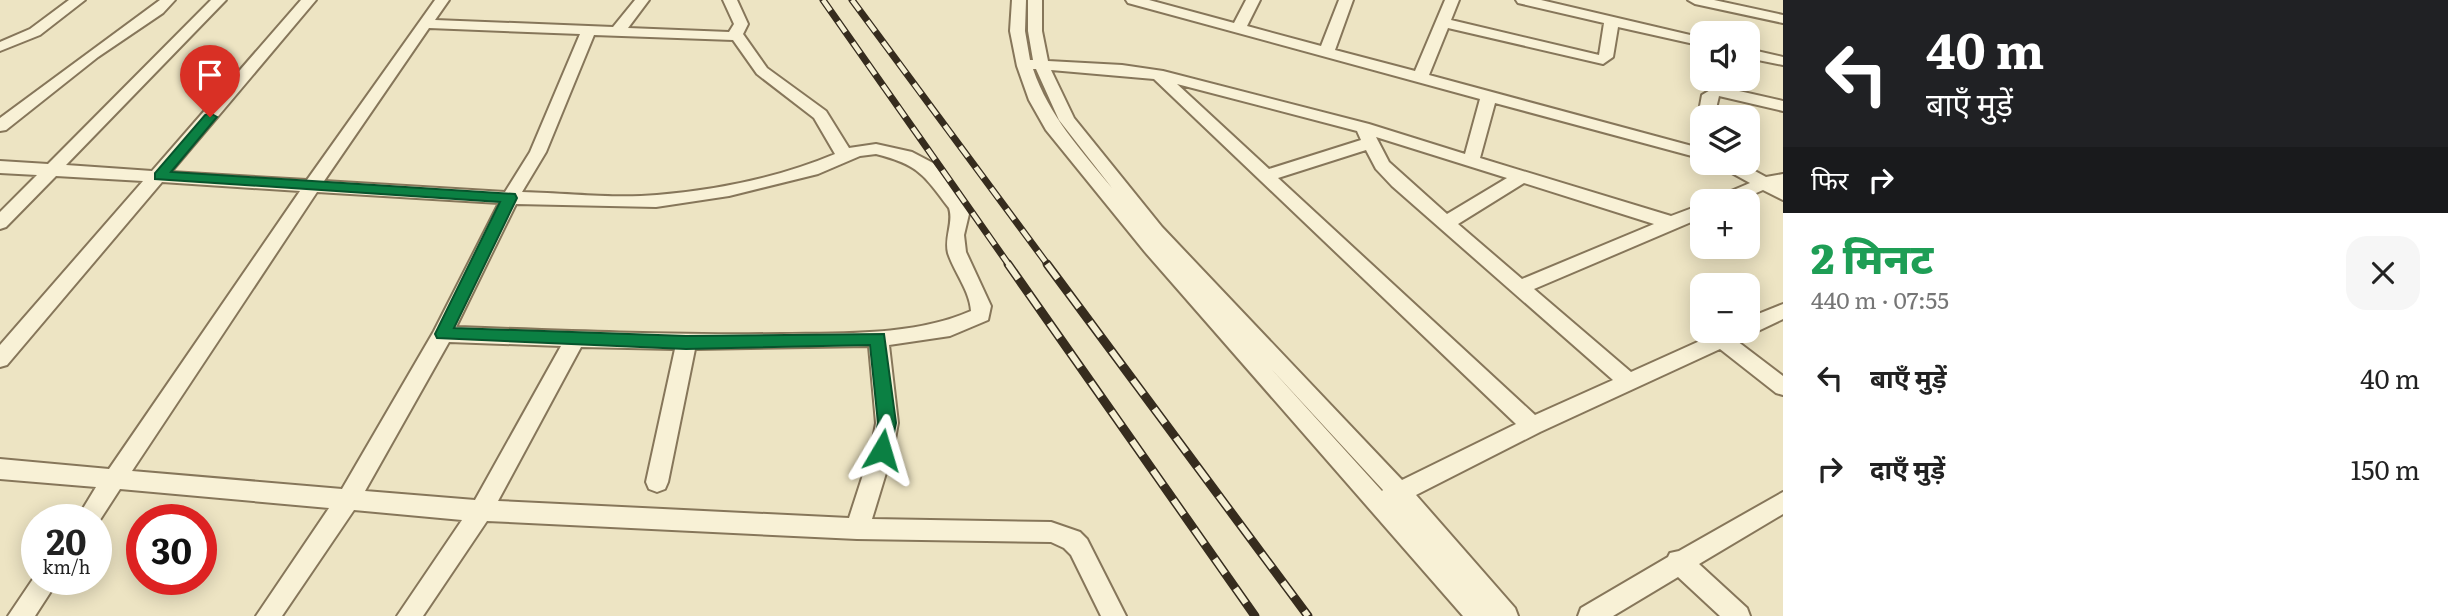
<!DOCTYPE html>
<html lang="hi">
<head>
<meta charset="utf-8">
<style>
  :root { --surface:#fff; --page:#f6f6f6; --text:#222; --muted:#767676 }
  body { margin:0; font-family:Literata,"Noto Sans Devanagari",serif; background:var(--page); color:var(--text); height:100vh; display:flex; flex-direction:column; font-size:26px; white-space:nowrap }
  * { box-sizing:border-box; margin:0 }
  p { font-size:23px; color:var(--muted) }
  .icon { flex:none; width:38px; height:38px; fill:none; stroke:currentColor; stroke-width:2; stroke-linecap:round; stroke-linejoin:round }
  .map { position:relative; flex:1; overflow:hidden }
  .panel { display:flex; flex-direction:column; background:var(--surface); width:665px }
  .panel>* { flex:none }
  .top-card { background:#202124; color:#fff; overflow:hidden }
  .tools { position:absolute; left:1690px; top:21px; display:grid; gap:14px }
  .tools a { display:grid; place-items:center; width:70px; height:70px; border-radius:14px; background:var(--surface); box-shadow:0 4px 18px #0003; font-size:35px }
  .speed { position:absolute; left:21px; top:504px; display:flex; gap:14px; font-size:35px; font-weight:700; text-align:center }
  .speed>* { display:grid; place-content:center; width:91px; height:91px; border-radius:50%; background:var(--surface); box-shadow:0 4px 18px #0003; line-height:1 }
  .speed small { font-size:18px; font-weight:400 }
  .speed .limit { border:10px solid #d22; background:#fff; color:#111 }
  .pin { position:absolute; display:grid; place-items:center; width:60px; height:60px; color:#fff; margin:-72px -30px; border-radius:50% 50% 50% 0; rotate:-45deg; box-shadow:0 0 7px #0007 }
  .pin .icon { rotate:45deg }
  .me { position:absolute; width:77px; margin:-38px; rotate:7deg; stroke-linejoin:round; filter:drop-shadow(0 0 5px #0008) }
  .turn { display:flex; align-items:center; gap:24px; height:147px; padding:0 28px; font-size:32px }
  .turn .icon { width:91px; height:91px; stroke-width:2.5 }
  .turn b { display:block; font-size:49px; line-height:60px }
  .then { display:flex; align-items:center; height:66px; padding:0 28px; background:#0003; gap:14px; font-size:26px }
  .round { display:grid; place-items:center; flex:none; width:74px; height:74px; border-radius:21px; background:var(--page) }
  .head { display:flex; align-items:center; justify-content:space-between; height:119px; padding:0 28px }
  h1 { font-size:42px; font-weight:800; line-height:52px; color:#1e9e55 }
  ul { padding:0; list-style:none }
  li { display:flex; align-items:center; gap:21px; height:91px; padding:0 28px }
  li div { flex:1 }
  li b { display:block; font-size:26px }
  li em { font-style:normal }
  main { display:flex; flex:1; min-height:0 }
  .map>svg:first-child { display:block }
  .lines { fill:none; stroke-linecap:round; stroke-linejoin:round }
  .minor-casing { stroke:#86765a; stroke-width:4 }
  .minor { fill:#f8f1d6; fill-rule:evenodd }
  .rail-far1-casing { stroke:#362c1e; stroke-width:7 }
  .rail-casing { stroke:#362c1e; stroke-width:9 }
  .rail-far1 { stroke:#f4eed2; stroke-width:4.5; stroke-dasharray:13; stroke-linecap:butt }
  .rail { stroke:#f4eed2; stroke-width:6; stroke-dasharray:18; stroke-linecap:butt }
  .route { fill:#0b8043; stroke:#07532c; stroke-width:2 }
</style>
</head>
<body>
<main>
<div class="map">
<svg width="1783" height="616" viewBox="0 0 1783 616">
  <rect width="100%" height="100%" fill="#ede4c3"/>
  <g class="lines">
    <defs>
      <g id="minor">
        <path d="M69 0H85L40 35 0 51V42L30 29Z"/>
        <path d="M160 0H175L163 13 98 57 6 130 0 131V118Z"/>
        <path d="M211 0H226L66 165 152 171 301 0H316L171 172 307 180 435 0H449L435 20 613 27 635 0H649L628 28 729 32 734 24 723 0H737L748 24 743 34 767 68 826 111 849 148 876 144 912 152 933 163 966 206 969 214 964 235 966 252 991 306 988 320 950 336 889 345 898 423 893 450 872 519 1051 522 1080 532 1087 539 1126 616H1101L1071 555 1064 548 1051 542 857 539 487 521 423 616H397L462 520 354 510 282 616H256L329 508 120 489 96 526V520H76L96 487 0 479V459L109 469 300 191 162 182 7 365 0 367V345L143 181 56 176 6 227 0 229V212L37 175 0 173V161L48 164ZM429 28 580 34 530 152 505 192 324 181ZM594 35 733 40 757 74 814 118 835 154C780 177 717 190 657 195 613 199 567 193 522 192L546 152ZM876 154C919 165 923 174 949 208 954 222 944 237 948 253 954 272 970 291 971 311 914 336 843 333 782 334 673 335 565 331 456 327L516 204 656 207 729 196 818 174 860 156ZM317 192 499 203 434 331 342 489 132 471ZM449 342 561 346 475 500 365 491ZM869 346 876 423 871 450 849 518 498 501 581 347 675 349 646 482 649 489 657 492 665 489 668 482 695 349Z"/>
        <path d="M1012 0H1026L1025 31 1030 60H1033L1028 31V0H1042V31L1048 61 1122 65 1163 71 1369 124 1465 154 1480 99 1128 3 1126 0H1149L1234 23 1246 0H1260L1247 26 1321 46 1339 0H1353L1335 50 1415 71 1445 0H1459L1451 20 1599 55 1604 23 1518 3 1516 0H1541L1703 38V46L1618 27 1613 57 1603 64 1448 28 1429 75 1692 146 1695 134 1703 129V159L1495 103 1480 158 1671 216 1703 204V217L1534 289 1631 372 1722 331H1748V318L1783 304V319L1737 341 1783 376V395L1776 393 1720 349 1540 432 1416 495 1515 608 1518 616H1463L1145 252 1046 130 1029 100 1017 66 1010 31ZM1033 69H1036L1059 120 1112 188C1081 150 1049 116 1033 69ZM1051 70 1154 79 1516 424 1402 480 1162 227 1074 118ZM1177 84 1357 131 1361 140 1269 169ZM1376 137 1507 178 1447 214 1389 162ZM1366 150 1376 169 1392 186 1613 380 1535 415 1278 178ZM1524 183 1654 224 1522 279 1458 224ZM1264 361 1383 490 1382 491Z"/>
        <path d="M1688 0H1714L1783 15V23L1695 4Z"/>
        <path d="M1748 49 1783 57V65L1748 58Z"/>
        <path d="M1717 86 1783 101V111L1719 96 1714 117H1703V121H1700L1698 117 1702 95Z"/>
        <path d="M1719 163H1740L1766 177 1783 174V200L1763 190 1738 201H1714L1717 197 1750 183 1721 167Z"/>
        <path d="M1783 492V514L1699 564 1747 608 1750 616H1720L1678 577 1613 616H1578L1581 608 1668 557 1670 553 1679 551Z"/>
        <path d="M37 573V579H59L35 616H8Z"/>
      </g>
    </defs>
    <use href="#minor" class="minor-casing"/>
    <use href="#minor" class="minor"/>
    <defs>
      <g id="rail-far1">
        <path d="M823 0 1009 265"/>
        <path d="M852 0 1048 265"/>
      </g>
      <g id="rail">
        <path d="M1008 264 1255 616"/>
        <path d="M1047 264 1308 616"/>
      </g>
    </defs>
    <use href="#rail-far1" class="rail-far1-casing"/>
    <use href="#rail" class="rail-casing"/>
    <use href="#rail-far1" class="rail-far1"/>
    <use href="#rail" class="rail"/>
  </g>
  <path class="route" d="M210 113 217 117 171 172 515 194 517 198 454 328 686 336 884 334 896 423 889 456 882 458 876 456 873 450 878 423 870 345 686 349 437 338 435 334 500 202 155 179V173L205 115Z"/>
</svg>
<div class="tools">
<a><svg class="icon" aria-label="sound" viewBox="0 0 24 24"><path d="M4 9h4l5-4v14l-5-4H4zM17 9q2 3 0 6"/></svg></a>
<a><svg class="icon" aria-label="layers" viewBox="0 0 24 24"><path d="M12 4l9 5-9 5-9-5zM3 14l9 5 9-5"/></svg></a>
<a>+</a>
<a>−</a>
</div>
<div class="speed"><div>20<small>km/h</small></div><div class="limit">30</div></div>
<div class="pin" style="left:210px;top:117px;background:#d93025"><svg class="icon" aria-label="arrive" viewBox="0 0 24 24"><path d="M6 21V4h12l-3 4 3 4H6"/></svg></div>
<svg class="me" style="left:882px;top:450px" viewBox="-20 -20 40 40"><path d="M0-17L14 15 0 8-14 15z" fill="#0b8043" stroke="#fff" stroke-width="4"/></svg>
</div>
<section class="panel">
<div class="top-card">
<div class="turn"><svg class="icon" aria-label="left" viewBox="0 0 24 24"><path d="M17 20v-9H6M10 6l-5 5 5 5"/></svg><div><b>40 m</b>बाएँ मुड़ें</div></div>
<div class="then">फिर<svg class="icon" aria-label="right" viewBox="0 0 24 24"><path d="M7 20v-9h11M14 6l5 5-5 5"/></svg></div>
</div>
<div class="head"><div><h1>2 मिनट</h1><p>440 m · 07:55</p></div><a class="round"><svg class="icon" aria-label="close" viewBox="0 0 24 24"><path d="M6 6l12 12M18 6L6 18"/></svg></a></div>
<ul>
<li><svg class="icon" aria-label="left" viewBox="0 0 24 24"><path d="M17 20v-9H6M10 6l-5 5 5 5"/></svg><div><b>बाएँ मुड़ें</b></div><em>40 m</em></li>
<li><svg class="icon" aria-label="right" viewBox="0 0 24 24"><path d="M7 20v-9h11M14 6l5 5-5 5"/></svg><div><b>दाएँ मुड़ें</b></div><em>150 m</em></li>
</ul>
</section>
</main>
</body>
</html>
